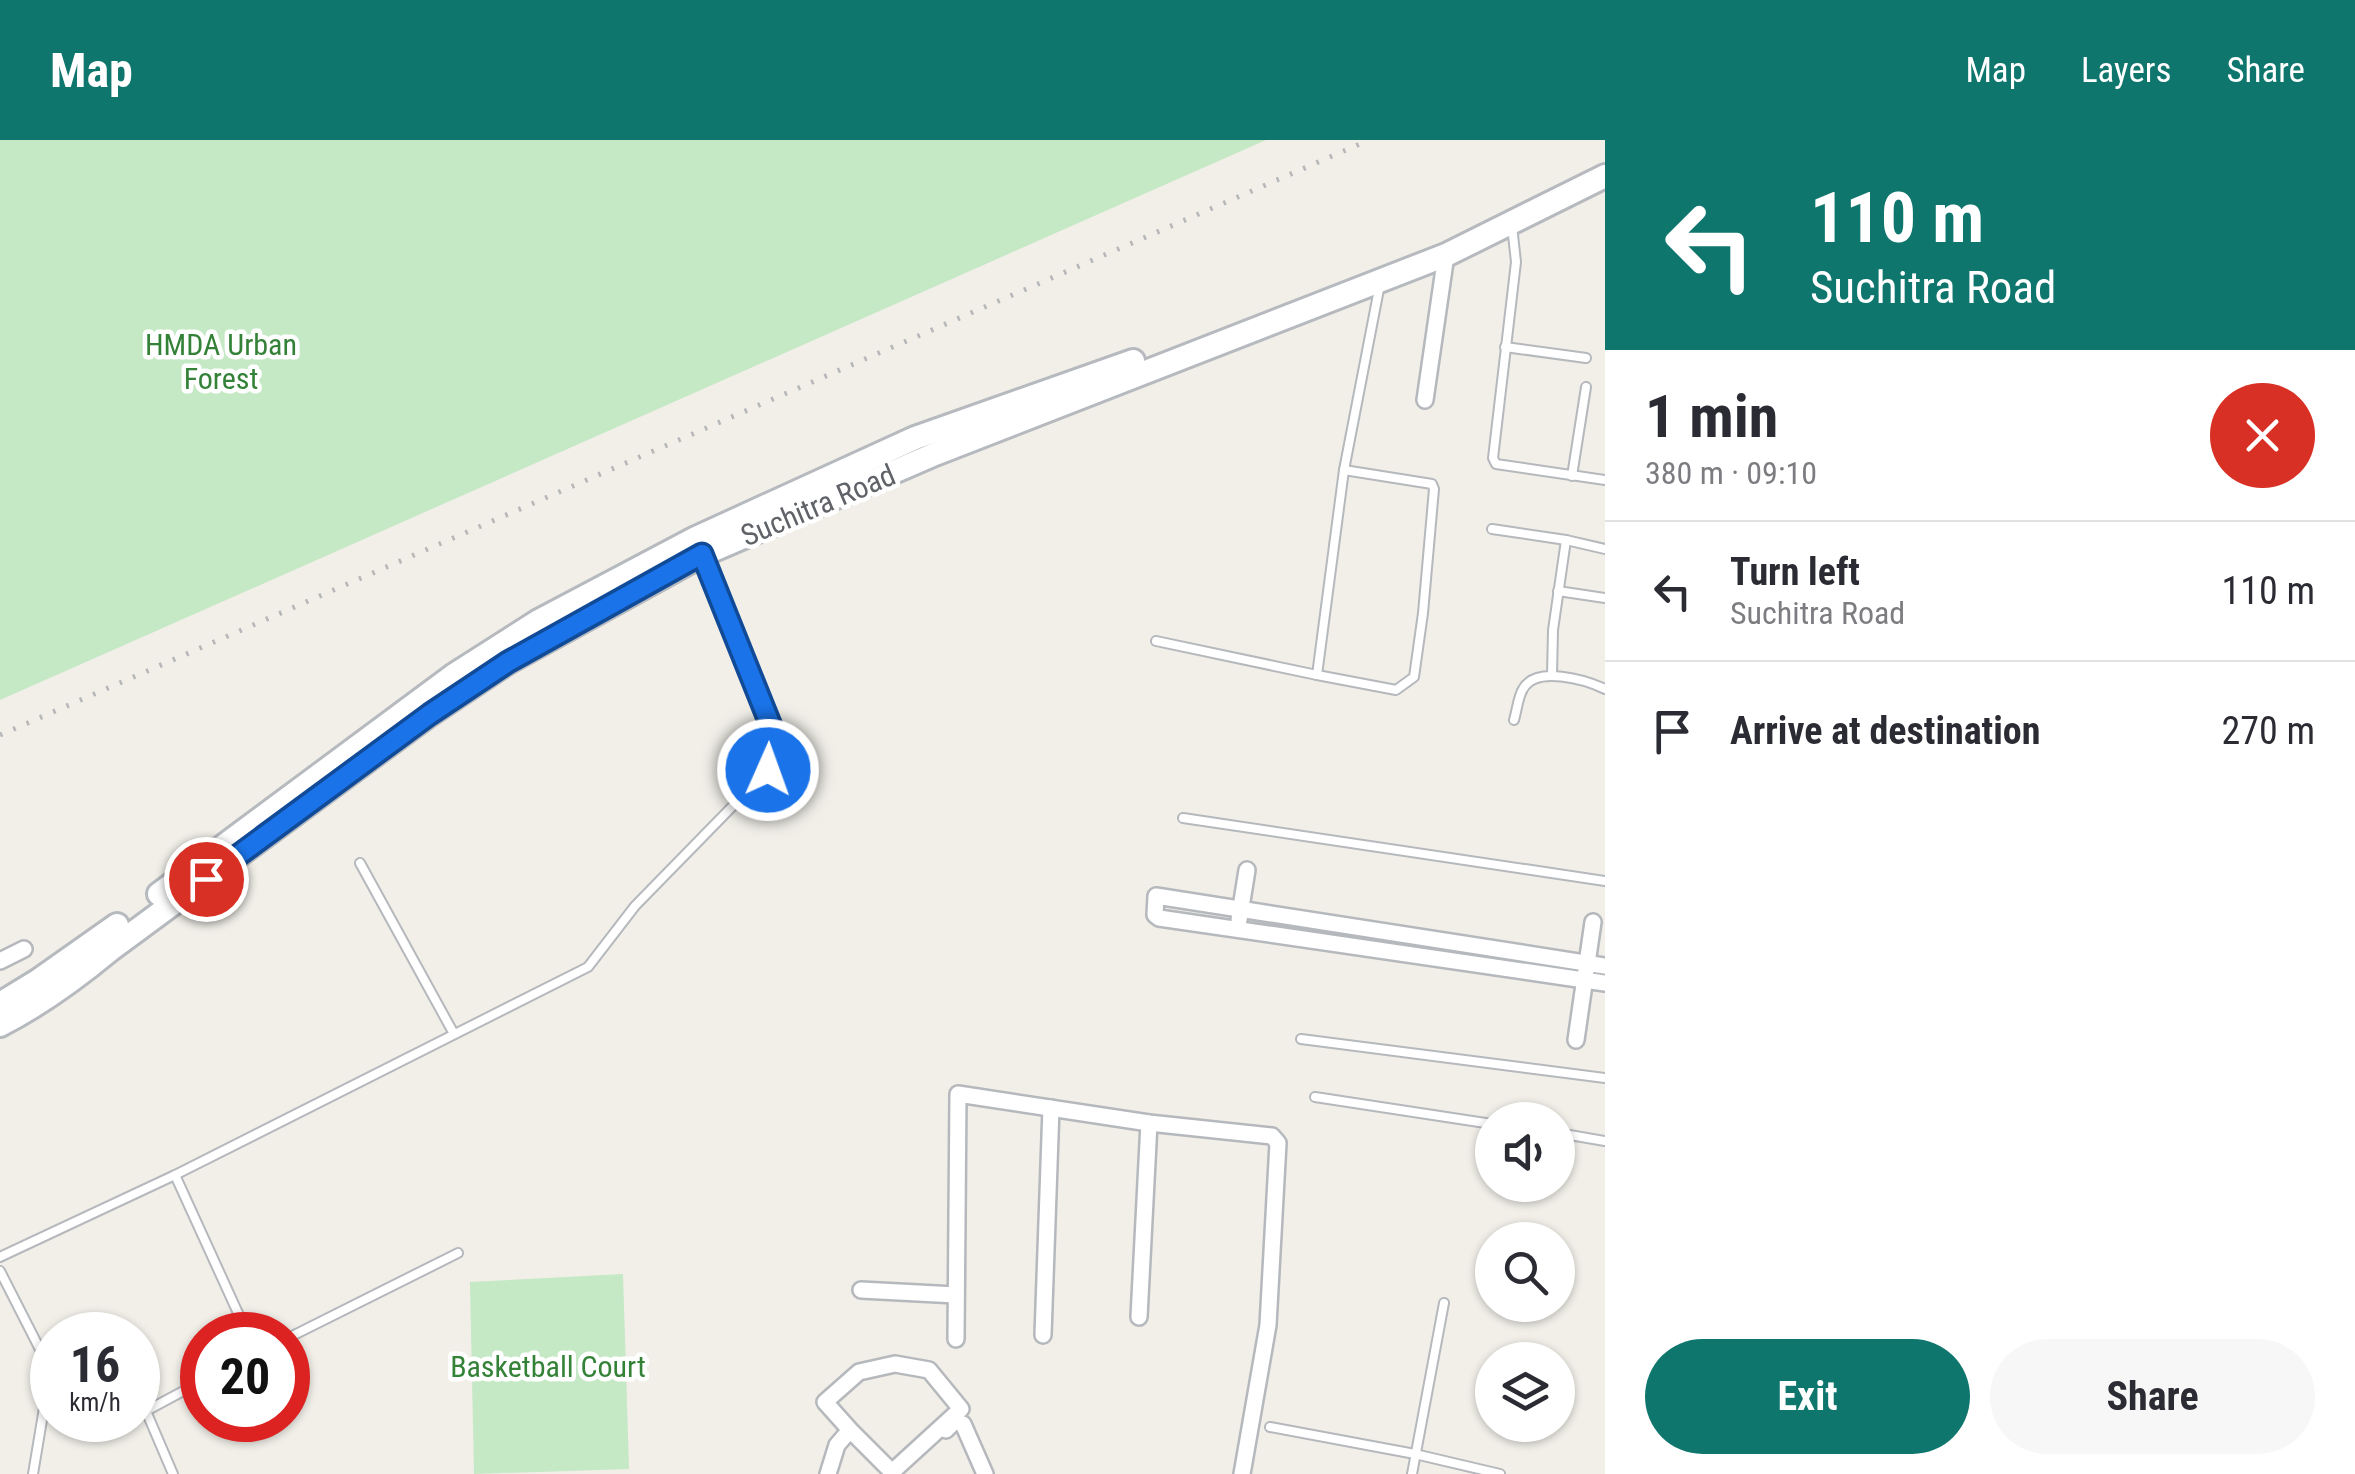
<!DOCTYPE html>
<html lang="en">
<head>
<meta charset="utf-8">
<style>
  :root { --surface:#fff; --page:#f7f7f7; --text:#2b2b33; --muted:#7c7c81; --line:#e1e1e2; --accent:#0f766e }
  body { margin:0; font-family:"Roboto Condensed",sans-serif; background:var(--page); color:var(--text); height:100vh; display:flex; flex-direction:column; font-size:38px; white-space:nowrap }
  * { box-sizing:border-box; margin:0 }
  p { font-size:32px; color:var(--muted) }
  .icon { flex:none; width:55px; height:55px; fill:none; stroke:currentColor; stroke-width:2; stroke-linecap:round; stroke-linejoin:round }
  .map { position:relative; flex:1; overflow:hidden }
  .details { display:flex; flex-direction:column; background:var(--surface); width:750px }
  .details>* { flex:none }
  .banner { background:#0f766e; color:#fff; overflow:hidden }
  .buttons { position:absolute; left:1475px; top:962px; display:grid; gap:20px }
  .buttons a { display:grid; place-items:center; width:100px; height:100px; border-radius:50%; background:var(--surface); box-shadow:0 2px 8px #0004; font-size:50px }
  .speed { position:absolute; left:30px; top:1172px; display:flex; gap:20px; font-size:50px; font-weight:700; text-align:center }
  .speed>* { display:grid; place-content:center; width:130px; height:130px; border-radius:50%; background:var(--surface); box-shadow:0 2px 8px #0004; line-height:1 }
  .speed small { font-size:25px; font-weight:400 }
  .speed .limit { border:15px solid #d22; background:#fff; color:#111 }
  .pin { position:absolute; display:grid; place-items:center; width:85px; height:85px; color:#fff; margin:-42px; border:5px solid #fff; border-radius:50%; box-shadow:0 2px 10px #0007 }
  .me { position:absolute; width:110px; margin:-55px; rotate:2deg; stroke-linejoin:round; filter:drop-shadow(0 0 8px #0008) }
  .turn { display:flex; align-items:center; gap:35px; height:210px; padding:0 40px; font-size:45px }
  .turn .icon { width:130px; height:130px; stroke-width:2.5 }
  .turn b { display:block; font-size:70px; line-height:85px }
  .round { display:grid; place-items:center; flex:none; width:105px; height:105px; border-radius:52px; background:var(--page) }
  .head { display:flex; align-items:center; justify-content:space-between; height:170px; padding:0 40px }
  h1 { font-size:60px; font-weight:700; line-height:75px }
  .cta { display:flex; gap:20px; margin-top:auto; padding:20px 40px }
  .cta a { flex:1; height:115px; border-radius:60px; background:var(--accent); color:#fff; font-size:40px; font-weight:700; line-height:115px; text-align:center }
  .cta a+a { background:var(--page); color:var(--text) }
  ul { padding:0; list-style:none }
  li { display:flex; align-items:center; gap:30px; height:140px; padding:0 40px; border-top:2px solid var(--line) }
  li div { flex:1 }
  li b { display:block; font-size:38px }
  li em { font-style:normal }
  header { display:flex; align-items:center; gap:60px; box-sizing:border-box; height:140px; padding:0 50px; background:var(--accent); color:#fff }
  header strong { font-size:48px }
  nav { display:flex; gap:55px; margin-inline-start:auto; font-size:35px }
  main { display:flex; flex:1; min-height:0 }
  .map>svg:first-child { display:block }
  .green { fill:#c5e8c5 }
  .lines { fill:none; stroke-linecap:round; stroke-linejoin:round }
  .service-casing { stroke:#b5b8bc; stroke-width:12 }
  .minor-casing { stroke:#b5b8bc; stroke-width:20 }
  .secondary-casing { stroke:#b6babf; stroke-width:28 }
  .service { stroke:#fff; stroke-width:8 }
  .minor { stroke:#fff; stroke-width:15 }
  .secondary { stroke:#fff; stroke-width:22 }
  .rail { stroke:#b6b7b8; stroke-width:5; stroke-dasharray:2.5 12; stroke-linecap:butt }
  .route-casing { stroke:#114b97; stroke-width:25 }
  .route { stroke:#1a73e8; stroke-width:18 }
  .labels { text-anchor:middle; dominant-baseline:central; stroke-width:9; stroke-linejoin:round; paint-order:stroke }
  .park-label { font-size:30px; fill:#348238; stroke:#fff }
  .street-label { font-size:30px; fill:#5f6368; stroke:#fff }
</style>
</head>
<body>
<header>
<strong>Map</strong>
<nav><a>Map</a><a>Layers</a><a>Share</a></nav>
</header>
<main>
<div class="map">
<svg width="1605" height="1334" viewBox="0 0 1605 1334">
  <rect width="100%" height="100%" fill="#f1efe8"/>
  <g class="green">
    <path d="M0 0H1266L0 560Z"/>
    <path d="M623 1134 629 1329 474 1334 470 1142Z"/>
  </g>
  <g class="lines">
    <defs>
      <g id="service">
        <path d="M1512 86 1516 122 1493 318 1496 324 1605 340"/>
        <path d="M1505 207 1586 218"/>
        <path d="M1572 336 1586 247"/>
        <path d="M1492 389 1566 400 1605 409"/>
        <path d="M1558 451 1605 458"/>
        <path d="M1156 501 1317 535 1344 330 1380 144"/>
        <path d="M1317 535 1396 550 1414 537 1423 473 1434 349 1432 344 1344 330"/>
        <path d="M1552 535 1553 490 1566 400"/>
        <path d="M1514 580C1517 570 1518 557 1523 549 1536 525 1586 540 1605 549"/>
        <path d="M1183 678 1605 741"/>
        <path d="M360 723 454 894"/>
        <path d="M1301 899 1605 938"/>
        <path d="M1315 957 1492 984"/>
        <path d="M1558 993 1605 1001"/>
        <path d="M175 1035 248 1195"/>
        <path d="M0 1117 175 1035 588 827 635 766 768 630 777 601 703 418"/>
        <path d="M0 1131 52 1233"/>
        <path d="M288 1198 458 1113"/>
        <path d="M138 1270 146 1271 202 1241"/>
        <path d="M146 1271 173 1334"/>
        <path d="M1270 1287 1415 1314 1500 1334"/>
        <path d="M33 1334 50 1232"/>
        <path d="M1412 1334 1444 1163"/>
      </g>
      <g id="minor">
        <path d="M1425 260 1446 115"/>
        <path d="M1239 780 1247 730"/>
        <path d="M0 821 24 809"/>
        <path d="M1605 826 1156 756 1155 775 1159 778 1605 843"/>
        <path d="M1576 900 1593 782"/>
        <path d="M861 1150 956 1155"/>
        <path d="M1139 1177 1149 983"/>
        <path d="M1043 1195 1051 968"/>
        <path d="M956 1199 958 954 1149 983 1272 996 1278 1003 1268 1185 1242 1334"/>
        <path d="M946 1290 955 1281 963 1284 985 1334"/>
        <path d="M828 1334 837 1305 850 1290 892 1332 961 1269 929 1230 895 1224 859 1232 825 1262 850 1290"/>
      </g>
      <g id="secondary">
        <path d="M159 754 454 535 537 482 696 398 915 298 1133 221"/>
        <path d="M0 864 39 840 117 785"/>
        <path d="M0 885C41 864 75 839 110 810L430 574 508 522 702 415 935 314 1446 115 1605 36"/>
      </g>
    </defs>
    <use href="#service" class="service-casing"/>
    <use href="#minor" class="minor-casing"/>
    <use href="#secondary" class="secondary-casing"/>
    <use href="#service" class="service"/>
    <use href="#minor" class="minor"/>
    <use href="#secondary" class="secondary"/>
    <path class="rail" d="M0 595 1369 0"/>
  </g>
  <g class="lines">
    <defs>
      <path id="route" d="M206 739 430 574 508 522 702 414 777 601 768 630"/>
    </defs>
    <use href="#route" class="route-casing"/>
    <use href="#route" class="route"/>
  </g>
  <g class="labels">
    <g class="park-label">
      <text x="221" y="204">HMDA Urban<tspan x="221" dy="34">Forest</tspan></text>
      <text x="548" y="1226">Basketball Court</text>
    </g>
    <g class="street-label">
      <text transform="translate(818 365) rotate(-23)">Suchitra Road</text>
    </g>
  </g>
</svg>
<div class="buttons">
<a><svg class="icon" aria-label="sound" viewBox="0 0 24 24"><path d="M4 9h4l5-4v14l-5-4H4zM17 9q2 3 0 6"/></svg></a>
<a><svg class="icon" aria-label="search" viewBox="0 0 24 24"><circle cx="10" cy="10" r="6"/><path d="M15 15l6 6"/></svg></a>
<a><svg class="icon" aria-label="layers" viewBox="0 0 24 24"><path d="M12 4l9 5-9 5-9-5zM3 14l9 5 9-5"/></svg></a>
</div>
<div class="speed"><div>16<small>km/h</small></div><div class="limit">20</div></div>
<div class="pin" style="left:206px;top:739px;background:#d93025"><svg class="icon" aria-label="arrive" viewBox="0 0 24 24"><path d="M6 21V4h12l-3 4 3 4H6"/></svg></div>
<svg class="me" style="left:768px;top:630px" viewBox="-20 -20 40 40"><circle r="17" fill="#1a73e8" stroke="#fff" stroke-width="3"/><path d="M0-11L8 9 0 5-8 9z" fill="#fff"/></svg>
</div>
<section class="details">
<div class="banner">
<div class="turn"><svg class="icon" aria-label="left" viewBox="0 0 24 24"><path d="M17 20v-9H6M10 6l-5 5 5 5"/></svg><div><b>110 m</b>Suchitra Road</div></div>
</div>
<div class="head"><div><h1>1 min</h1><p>380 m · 09:10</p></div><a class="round" style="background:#d93025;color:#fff"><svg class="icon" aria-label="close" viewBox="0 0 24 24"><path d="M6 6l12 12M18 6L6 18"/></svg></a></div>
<ul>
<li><svg class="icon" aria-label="left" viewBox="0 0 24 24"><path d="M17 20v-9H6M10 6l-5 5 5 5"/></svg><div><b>Turn left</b><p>Suchitra Road</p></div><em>110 m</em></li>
<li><svg class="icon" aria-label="arrive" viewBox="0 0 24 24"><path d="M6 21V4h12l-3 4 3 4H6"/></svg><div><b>Arrive at destination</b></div><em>270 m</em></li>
</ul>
<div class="cta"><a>Exit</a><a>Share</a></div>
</section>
</main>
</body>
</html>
